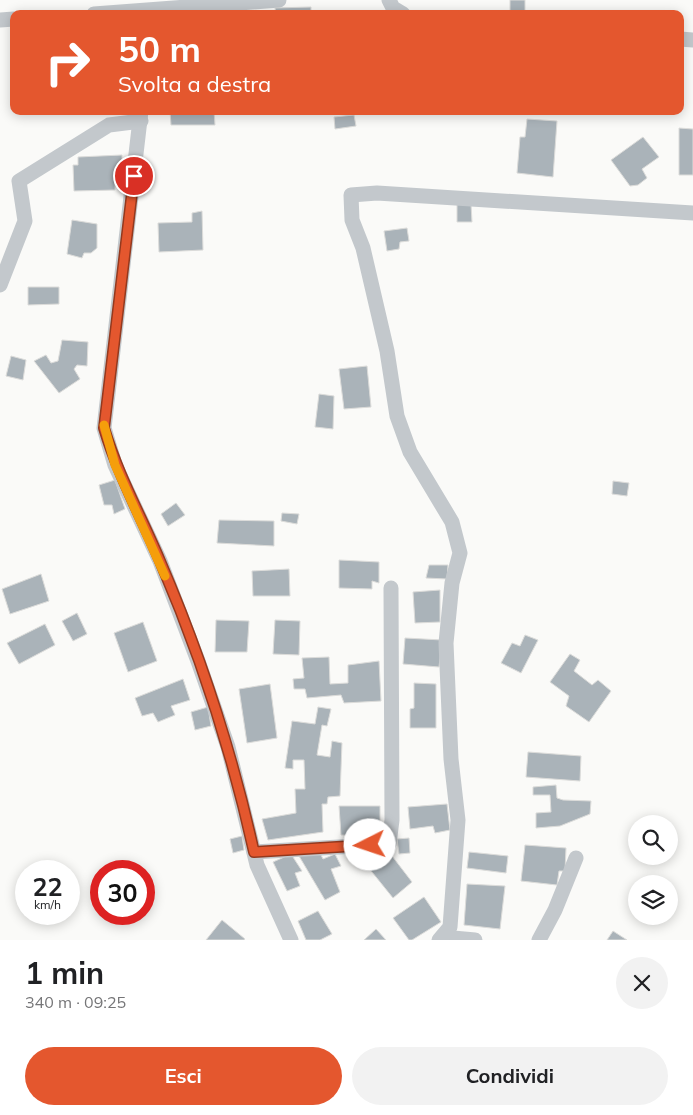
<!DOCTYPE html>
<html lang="it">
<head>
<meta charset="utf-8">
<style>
  :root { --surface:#fff; --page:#f2f2f2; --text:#202124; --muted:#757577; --accent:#e4572e }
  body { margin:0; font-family:Mulish,sans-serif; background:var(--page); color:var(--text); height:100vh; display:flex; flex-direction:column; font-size:19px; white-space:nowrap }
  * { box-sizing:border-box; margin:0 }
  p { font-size:16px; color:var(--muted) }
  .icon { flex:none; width:28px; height:28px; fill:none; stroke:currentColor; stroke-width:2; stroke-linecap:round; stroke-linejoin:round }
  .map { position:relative; height:940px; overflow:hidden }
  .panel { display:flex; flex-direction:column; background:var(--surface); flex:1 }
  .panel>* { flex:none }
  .top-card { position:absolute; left:10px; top:10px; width:674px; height:105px; border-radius:10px; box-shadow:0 2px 12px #0003; background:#e4572e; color:#fff; overflow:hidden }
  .fabs { position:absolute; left:628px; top:815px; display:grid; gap:10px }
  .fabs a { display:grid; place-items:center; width:50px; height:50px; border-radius:50%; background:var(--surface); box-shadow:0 2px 12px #0003; font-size:25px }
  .speed { position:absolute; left:15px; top:860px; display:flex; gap:10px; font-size:25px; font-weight:700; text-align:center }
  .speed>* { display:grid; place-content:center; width:65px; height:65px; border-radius:50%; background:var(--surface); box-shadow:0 2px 12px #0003; line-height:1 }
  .speed small { font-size:12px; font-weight:400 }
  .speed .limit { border:8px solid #d22; background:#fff; color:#111 }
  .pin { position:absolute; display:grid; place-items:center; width:42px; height:42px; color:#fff; margin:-21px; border:2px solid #fff; border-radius:50%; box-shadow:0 1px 5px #0007 }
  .me { position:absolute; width:55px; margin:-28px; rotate:266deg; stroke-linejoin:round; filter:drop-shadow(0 0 4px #0008) }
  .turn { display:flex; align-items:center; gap:18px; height:105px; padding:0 25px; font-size:22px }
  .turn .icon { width:65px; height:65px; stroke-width:2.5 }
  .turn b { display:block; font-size:35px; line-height:42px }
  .round { display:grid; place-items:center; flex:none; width:52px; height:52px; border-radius:26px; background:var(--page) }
  .summary { display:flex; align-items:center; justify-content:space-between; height:85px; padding:0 25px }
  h1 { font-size:30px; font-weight:700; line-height:38px }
  .action { display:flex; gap:10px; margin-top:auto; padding:10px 25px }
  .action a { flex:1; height:58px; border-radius:30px; background:var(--accent); color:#fff; font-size:20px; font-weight:700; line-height:58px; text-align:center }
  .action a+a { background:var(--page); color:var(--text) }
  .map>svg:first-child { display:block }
  .building { fill:#aab3b9; stroke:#dcdcda }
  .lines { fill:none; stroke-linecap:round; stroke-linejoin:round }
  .minor { stroke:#c3c8cc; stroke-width:15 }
  .route-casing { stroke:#94391e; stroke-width:12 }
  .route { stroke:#e4572e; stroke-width:9 }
  .slow { stroke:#f59e0b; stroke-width:9 }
</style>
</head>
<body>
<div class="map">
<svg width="693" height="940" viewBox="0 0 693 940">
  <rect width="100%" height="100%" fill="#fafaf8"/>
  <g class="building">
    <rect x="510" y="0" width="15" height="11"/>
    <path d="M311 7V14H276L275 8Z"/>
    <path d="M170 111H214L215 125H171Z"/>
    <path d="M354 115 356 126 335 129 334 117Z"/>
    <path d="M527 119 557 121 553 177 517 173 520 137H525Z"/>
    <path d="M679 128 693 129V175H679Z"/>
    <path d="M643 137 659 157 642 169 647 178 638 185 630 186 611 160Z"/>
    <path d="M122 155V174H115V190L74 191 73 165H78V157Z"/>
    <path d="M457 204H471L472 222H457Z"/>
    <path d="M202 211 203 250 159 252 158 223 192 222V213Z"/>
    <path d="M72 220 97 224V248L91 253H84L82 258 67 254Z"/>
    <path d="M407 228 409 241 400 242 399 249 387 251 384 231Z"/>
    <path d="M28 287H59V304L28 305Z"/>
    <path d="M62 340 88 342 87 366 77 365 74 369 80 379 59 393 34 361 46 355 51 363 58 361Z"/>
    <path d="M11 356 26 360 23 380 6 376Z"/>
    <path d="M367 366 371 407 344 409 339 369Z"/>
    <path d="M319 394 334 396 333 429 315 427Z"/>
    <path d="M115 480 125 509 114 514 112 505H104L99 485Z"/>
    <path d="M613 481 629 483 627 496 612 494Z"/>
    <path d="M176 503 185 515 168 526 161 514Z"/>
    <path d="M282 513 299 514 297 524 281 521Z"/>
    <path d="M219 520 274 521V546L217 543Z"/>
    <path d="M339 560 379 562V583L372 581V589L339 588Z"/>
    <path d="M429 565H448L447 579 426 578Z"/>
    <path d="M289 569 290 596H253L252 571Z"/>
    <path d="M41 574 49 601 10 614 2 589Z"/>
    <path d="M440 590V622L415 623 413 592Z"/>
    <path d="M77 613 87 634 73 641 62 621Z"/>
    <path d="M216 620 249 621 247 652H215Z"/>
    <path d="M275 620 300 621 299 655 273 654Z"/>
    <path d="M143 622 157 661 128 672 114 633Z"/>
    <path d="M45 624 55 645 19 664 7 643Z"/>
    <path d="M525 635 538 640 521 673 501 663 512 643 520 646Z"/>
    <path d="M405 638 442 640 439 667 403 664Z"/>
    <path d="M570 654 580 660 574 671 592 685 598 680 611 691 589 722 566 706 569 696 550 682Z"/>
    <path d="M329 657 330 684 348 683V665L379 661 381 701 344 703 341 695 307 698 305 689H294L293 679 304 678 302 658Z"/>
    <path d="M183 679 190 700 171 706 175 715 158 722 153 713 142 716 135 698Z"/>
    <path d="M414 683 436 684V728H410V709L414 708Z"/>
    <path d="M270 684 277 738 247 743 239 689Z"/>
    <path d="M208 707 211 726 195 730 191 712Z"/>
    <path d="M318 707 331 709 327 726 322 725 317 755 330 757 332 741 342 743 340 796 328 797 327 804H322L323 832 268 840 262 819 296 813 295 789H305L304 760H293V769L285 768 292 721 315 724Z"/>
    <path d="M528 752 581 756 580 781 526 777Z"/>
    <path d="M556 785 557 798 563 800 591 801 590 814 560 826 536 828V813L551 812 550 795H533V787Z"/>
    <path d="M447 804 450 830 435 833 433 826 410 829 408 807Z"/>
    <path d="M339 806H380V836L341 835Z"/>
    <path d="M242 836 244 850 233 853 230 839Z"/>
    <path d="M409 838 410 853 399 854 397 839Z"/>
    <path d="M525 845 566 848 565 871H559L557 885 521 881Z"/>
    <path d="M319 851 323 859 335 854 341 866 331 869 340 892 325 900 299 856Z"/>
    <path d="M469 852 508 856 506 873 467 868Z"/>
    <path d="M291 854 302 871 295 873 300 886 287 891 273 862Z"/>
    <path d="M380 856 385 861 392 856 412 882 393 898 368 867Z"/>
    <path d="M467 884 505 886 500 929 464 925Z"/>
    <path d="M424 897 441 922 412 940H409L393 918Z"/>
    <path d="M318 911 332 934 320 940H306L298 921Z"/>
    <path d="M222 920 245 939 244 940H206Z"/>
    <path d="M376 929 386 940H364Z"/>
    <path d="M613 931 627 940H607Z"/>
  </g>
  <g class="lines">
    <g class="minor">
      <path d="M389 0 393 8 403 14"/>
      <path d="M94 14 279 0"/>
      <path d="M0 20 14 19"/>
      <path d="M680 39 693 40"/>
      <path d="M141 111 104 428 115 465 160 561 198 661 228 747 257 865 291 940"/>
      <path d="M0 285 25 221 19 181 109 125 141 121"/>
      <path d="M254 852 389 844 392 820 391 588"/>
      <path d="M442 937 475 940"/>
      <path d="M439 940 450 927 458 820 451 759 446 643 452 583 460 553 452 522 410 452 397 416 387 351 363 248 352 220 351 195 377 193 693 213"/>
      <path d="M539 940 555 910 576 858"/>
    </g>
  </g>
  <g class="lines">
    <defs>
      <path id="route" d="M134 176 104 428C118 475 141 516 160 561 200 654 232 752 254 852L370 845"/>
    </defs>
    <use href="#route" class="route-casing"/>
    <use href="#route" class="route"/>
    <path class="slow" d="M104 425 115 465 165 576"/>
  </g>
</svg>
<div class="fabs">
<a><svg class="icon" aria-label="search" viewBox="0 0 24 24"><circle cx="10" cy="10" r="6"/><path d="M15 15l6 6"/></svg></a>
<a><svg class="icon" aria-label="layers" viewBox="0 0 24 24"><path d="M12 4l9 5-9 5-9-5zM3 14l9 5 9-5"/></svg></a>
</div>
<div class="speed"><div>22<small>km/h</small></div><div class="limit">30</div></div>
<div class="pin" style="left:134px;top:176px;background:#d93025"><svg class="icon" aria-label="arrive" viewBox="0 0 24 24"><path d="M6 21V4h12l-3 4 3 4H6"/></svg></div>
<svg class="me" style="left:370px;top:845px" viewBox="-20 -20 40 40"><circle r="19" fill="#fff"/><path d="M0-13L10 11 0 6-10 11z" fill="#e4572e"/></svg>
<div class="top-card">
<div class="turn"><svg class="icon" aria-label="right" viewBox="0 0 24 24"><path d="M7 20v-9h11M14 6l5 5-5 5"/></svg><div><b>50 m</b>Svolta a destra</div></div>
</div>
</div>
<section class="panel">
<div class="summary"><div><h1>1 min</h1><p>340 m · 09:25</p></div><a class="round"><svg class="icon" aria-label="close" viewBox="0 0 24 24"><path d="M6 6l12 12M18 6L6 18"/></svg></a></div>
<div class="action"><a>Esci</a><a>Condividi</a></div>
</section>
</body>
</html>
